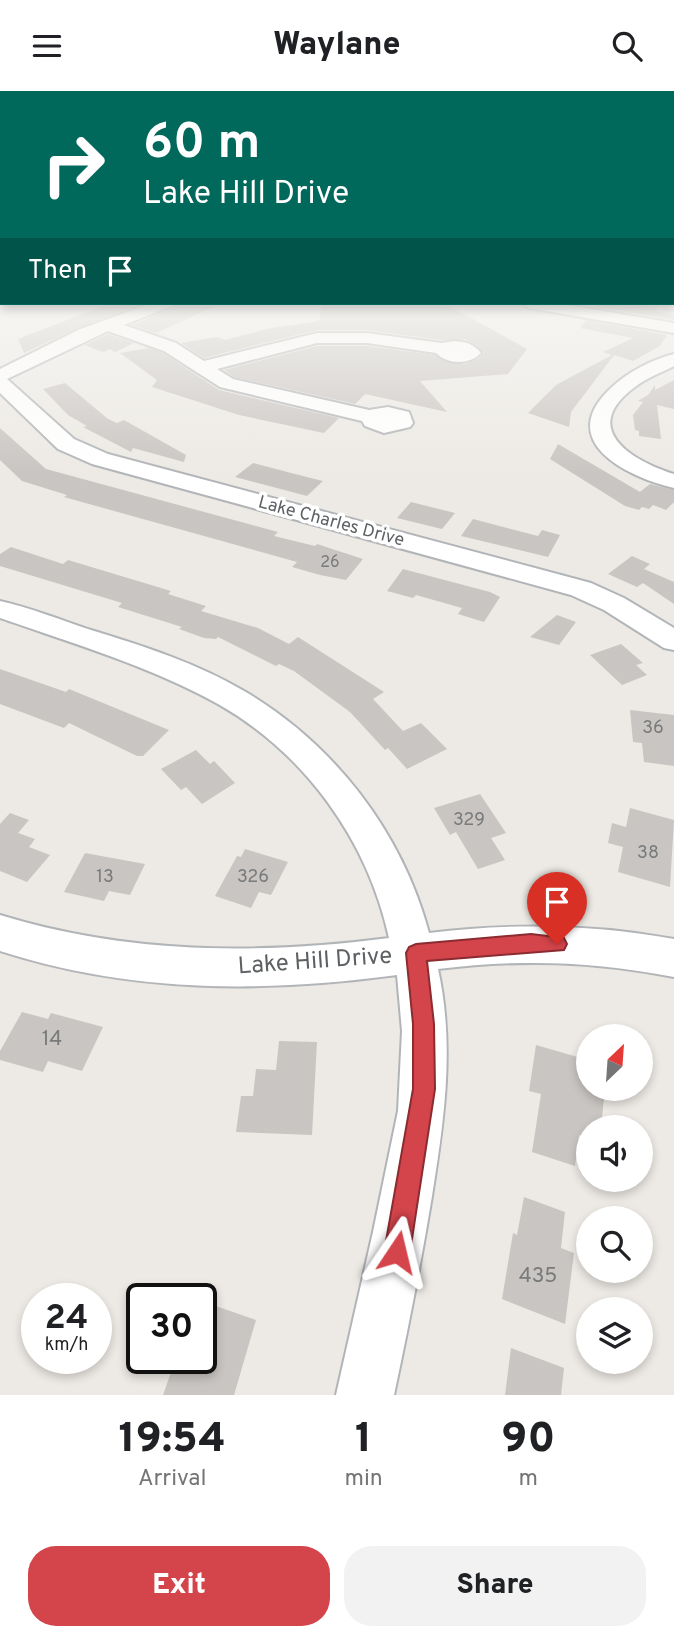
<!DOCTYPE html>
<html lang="en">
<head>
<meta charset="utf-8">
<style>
  :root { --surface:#fff; --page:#f2f2f2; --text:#202124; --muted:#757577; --accent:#d4444b }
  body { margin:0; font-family:Overpass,sans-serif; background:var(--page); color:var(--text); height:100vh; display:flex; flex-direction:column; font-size:26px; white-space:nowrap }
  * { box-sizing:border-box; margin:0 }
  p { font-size:23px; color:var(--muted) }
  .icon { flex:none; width:38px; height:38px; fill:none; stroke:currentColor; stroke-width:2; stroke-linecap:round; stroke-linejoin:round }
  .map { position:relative; height:1304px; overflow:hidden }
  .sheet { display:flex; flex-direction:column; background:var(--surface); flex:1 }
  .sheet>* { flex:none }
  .top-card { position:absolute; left:0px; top:0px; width:676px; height:214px; box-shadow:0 4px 10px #0003; background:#00695c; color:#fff; overflow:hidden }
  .needle { width:46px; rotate:25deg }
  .fabs { position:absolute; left:576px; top:933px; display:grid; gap:14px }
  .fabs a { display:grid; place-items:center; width:77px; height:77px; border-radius:50%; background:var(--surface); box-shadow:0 4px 10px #0003; font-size:35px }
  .speed { position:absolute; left:21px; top:1192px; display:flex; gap:14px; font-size:35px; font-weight:700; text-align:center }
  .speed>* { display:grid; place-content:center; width:91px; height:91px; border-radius:50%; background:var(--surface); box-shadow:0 4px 10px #0003; line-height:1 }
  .speed small { font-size:18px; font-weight:400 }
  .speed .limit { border:4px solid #111; border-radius:10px; background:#fff; color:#111 }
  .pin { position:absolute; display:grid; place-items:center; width:60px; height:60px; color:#fff; margin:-72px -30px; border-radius:50% 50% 50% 0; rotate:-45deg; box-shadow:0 0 7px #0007 }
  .pin .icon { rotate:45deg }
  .me { position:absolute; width:77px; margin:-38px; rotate:10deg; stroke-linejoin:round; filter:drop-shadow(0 0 5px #0008) }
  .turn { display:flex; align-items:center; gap:24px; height:147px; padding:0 28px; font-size:32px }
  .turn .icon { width:91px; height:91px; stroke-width:2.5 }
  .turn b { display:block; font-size:49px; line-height:60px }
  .then { display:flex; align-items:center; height:66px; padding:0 28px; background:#0003; gap:14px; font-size:26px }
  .eta { display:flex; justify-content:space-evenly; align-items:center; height:119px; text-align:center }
  .eta b { font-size:42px; font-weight:800; line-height:49px }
  .action { display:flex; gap:14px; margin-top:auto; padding:14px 28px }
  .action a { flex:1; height:80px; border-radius:28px; background:var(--accent); color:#fff; font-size:28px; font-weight:800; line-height:80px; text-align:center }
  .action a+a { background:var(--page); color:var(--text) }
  header { display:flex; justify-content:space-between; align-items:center; height:91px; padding:0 28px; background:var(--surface); font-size:32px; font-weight:800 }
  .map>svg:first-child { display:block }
  .building { fill:#c9c5c2 }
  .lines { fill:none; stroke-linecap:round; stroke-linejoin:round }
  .minor-casing { stroke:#b2b5b8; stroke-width:4 }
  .minor { fill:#fff; fill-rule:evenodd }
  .route { fill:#d4444b; stroke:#8a2c31; stroke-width:2 }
  .labels { text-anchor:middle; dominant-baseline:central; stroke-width:7; stroke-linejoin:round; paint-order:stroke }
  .far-number-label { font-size:16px; fill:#787a7b }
  .far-street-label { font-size:18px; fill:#5d6163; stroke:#fff }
  .number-label { font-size:18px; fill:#787a7b }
  .near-number-label { font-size:21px; fill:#787a7b }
  .near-street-label { font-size:24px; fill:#5d6163; stroke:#fff }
</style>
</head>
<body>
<header><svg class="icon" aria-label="menu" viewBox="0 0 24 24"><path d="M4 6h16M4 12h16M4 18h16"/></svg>Waylane<svg class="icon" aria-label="search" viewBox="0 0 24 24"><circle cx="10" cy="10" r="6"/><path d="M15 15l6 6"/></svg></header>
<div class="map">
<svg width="674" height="1304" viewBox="0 0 674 1304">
  <rect width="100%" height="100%" fill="#edeae5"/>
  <g class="building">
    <path d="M111 212H145L77 237 24 262 18 248Z"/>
    <path d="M177 212H222L156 242 132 234 173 217Z"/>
    <path d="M321 212H444L527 258 508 283 420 290 447 321 365 303 355 313 234 286 224 279 317 255H367L435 264 446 271 465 273 478 268 484 262 475 253 465 248 442 249 367 239H317L204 267 181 252 217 246 225 249 271 237 314 231 320 229Z"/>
    <path d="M600 212H631L659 217 655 220 674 224V229L597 216Z"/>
    <path d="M586 229 667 244 660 255 633 270 614 264 571 321 569 336 528 322 556 294 612 264 603 261 633 247 580 237Z"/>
    <path d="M108 243 134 252 115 261 110 258 103 261 85 254Z"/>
    <path d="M149 257 163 262 219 299 339 327 324 342 239 324 152 296 157 289 120 262Z"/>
    <path d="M674 289V318L657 314 661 348 639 345V340L635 339 633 324 643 311 638 310 648 304 655 294V299Z"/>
    <path d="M65 292 108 328 117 332 124 329 186 364 184 371 133 357 131 361 83 336 87 335 68 324 43 298Z"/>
    <path d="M0 337 46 378 278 441 274 445 315 455 317 453 363 468 346 489 320 484 292 476 297 471 64 406 67 404 22 390 0 369Z"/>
    <path d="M558 353 640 401 650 393 674 399V411L666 419 653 414 649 418 642 416 639 419 625 415 550 368Z"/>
    <path d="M253 372 295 383 323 390 307 405 235 386Z"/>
    <path d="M411 411 455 422 442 438 397 427Z"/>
    <path d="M473 428 538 445 542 439 560 444 548 466 461 445Z"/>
    <path d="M11 456 63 473 68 469 171 500 168 503 206 515 201 520 258 537 289 553 298 546 384 601 373 608 403 640 421 632 447 658 407 678 388 657 385 659 350 621 294 580 279 573 276 575 218 546 216 548 204 547 179 538 182 536 118 516 122 512 0 475V463Z"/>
    <path d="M632 465 650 473 644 478 674 491V513L643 492 637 496 608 483Z"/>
    <path d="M403 478 490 501 500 506 484 531 458 523 462 517 416 504 413 507 387 500Z"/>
    <path d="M557 524 576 531 559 554 530 546Z"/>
    <path d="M621 553 643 572 636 574 647 584 622 594 590 564Z"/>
    <path d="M0 578 66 601 69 598 169 639 143 665H137L69 632 64 637 0 613Z"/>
    <path d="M630 619 674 624V675L644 671 642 652 633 651Z"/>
    <path d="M196 659 210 673 214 670 235 692 202 713 186 696 181 699 161 678Z"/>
    <path d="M480 703 506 742 491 747 505 769 478 778 456 741 450 744 434 717Z"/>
    <path d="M630 717 674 729 670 796 618 781 623 756 608 752 612 732 626 736Z"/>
    <path d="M10 722 29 729 18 742 35 748 29 756 50 764 27 791 0 780V733Z"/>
    <path d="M245 758 288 771 271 804 259 801 251 817 215 805 237 765 241 766Z"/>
    <path d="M85 762 145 773 130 804 109 800 104 810 64 801Z"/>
    <path d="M22 921 48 928 51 922 103 936 82 980 48 970 43 981 0 969V960Z"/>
    <path d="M279 950 317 951 312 1044 236 1041 241 1005H253L256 978 276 979Z"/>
    <path d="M536 954 588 969V998H605L601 1036H588V1047L579 1044 575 1075 532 1061 541 1003 529 1000Z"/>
    <path d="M524 1106 565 1121 561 1157 574 1162 565 1233 502 1208 513 1142 517 1144Z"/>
    <path d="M210 1213 256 1229 234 1304H163L176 1267H201V1239Z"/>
    <path d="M511 1257 564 1277 561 1304H505Z"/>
  </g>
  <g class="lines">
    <defs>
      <g id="minor">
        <path d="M152 212H174L172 215 124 234 176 252 204 270 317 242H367L442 252C457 248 472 250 481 262 470 274 448 274 436 262L367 252H317L217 278 233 288 369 319 388 316 409 321 413 332 410 336 384 342 365 335 362 330 220 296 164 260 108 240 7 288 74 348 108 363 591 492 624 507 674 537V559L664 557 604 519 571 504 92 373 58 358 0 302V278L78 239Z"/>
        <path d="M521 212H556L674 232V242L529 217Z"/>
        <path d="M674 263V275C661 282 646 287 635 296 579 337 630 369 674 383V397C624 385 554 349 612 296 628 281 653 268 674 263Z"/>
        <path d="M0 510C31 517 61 529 91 539 143 555 197 572 244 600 334 653 402 741 429 842 512 832 591 833 674 848V886C592 870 521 868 438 878 455 955 444 1030 432 1105 421 1172 408 1238 394 1304H336L373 1141 398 1020 402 940 397 884C263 902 130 902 0 860V824C127 863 258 864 389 847 368 750 305 662 218 613 150 575 74 553 0 527Z"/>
      </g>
    </defs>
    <use href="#minor" class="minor-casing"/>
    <use href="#minor" class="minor"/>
  </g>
  <linearGradient id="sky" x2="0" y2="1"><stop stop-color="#91c5ed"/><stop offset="0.52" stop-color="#f7f6f3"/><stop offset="1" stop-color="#f7f6f3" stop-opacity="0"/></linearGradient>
  <rect width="674" height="381" fill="url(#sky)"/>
  <path class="route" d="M531 843 564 847 567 853 564 859 427 870 434 933 435 998 410 1161 406 1170 397 1174 388 1170 384 1161 413 998V933L406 862 409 856 416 853Z"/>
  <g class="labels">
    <g class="far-number-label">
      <text x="330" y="472">26</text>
    </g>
    <g class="far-street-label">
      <text transform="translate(331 431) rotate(15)">Lake Charles Drive</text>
    </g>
    <g class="number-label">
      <text x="653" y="637">36</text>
      <text x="469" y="729">329</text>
      <text x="648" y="762">38</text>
      <text x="105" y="786">13</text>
      <text x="253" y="786">326</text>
    </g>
    <g class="near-number-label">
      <text x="52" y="948">14</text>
      <text x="538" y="1185">435</text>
    </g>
    <g class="near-street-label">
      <text transform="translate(315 871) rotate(-4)">Lake Hill Drive</text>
    </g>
  </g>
</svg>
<div class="fabs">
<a><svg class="needle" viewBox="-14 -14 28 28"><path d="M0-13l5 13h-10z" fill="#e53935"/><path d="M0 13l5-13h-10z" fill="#757577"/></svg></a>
<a><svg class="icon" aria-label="sound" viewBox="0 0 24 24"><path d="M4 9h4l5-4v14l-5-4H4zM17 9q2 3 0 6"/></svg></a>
<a><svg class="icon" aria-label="search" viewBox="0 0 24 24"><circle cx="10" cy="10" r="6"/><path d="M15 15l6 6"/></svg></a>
<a><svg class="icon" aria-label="layers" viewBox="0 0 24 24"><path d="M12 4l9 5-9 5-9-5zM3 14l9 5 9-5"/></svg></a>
</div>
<div class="speed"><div>24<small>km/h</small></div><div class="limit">30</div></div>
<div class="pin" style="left:557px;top:853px;background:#d93025"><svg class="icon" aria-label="arrive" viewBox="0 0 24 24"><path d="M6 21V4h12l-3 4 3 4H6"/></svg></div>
<svg class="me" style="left:397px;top:1161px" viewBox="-20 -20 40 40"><path d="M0-17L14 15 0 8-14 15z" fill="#d4444b" stroke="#fff" stroke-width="4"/></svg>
<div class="top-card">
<div class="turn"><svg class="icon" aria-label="right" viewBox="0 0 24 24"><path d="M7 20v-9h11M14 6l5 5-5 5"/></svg><div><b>60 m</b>Lake Hill Drive</div></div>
<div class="then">Then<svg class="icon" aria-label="arrive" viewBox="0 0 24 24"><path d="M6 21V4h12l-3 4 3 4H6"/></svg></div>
</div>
</div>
<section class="sheet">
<div class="eta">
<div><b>19:54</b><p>Arrival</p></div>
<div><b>1</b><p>min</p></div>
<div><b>90</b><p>m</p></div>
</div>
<div class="action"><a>Exit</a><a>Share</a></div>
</section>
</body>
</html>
